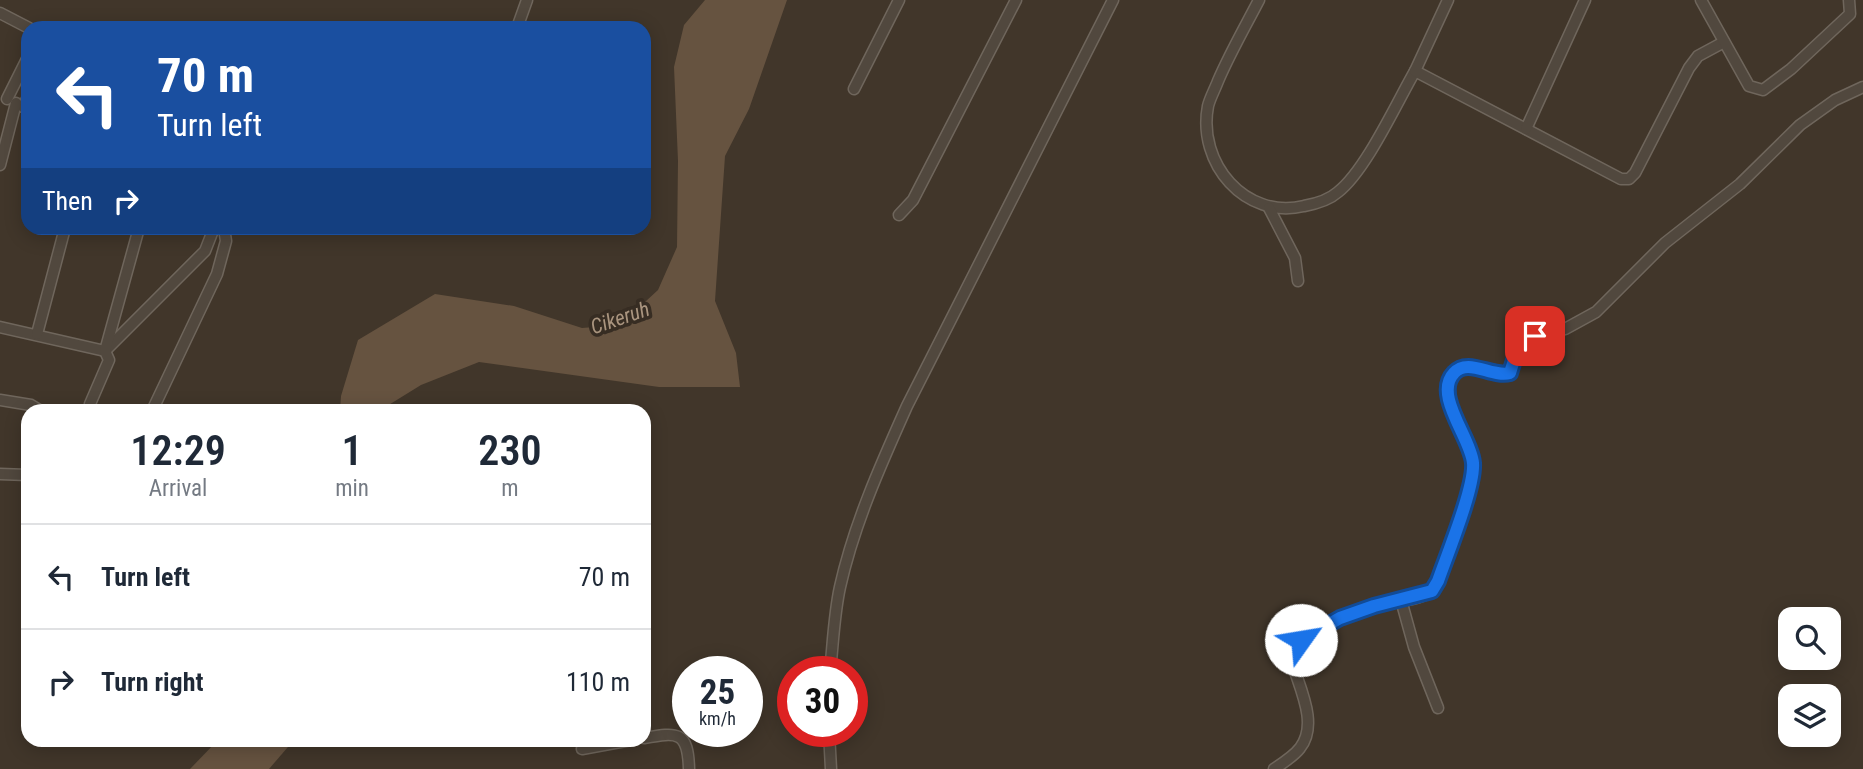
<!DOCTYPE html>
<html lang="en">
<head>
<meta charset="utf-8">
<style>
  :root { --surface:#fff; --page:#f2f2f3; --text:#1f2937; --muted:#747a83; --line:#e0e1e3 }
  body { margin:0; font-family:"Roboto Condensed",sans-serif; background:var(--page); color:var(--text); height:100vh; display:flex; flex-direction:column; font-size:26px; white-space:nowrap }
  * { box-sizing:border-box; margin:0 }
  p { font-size:23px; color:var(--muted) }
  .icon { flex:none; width:38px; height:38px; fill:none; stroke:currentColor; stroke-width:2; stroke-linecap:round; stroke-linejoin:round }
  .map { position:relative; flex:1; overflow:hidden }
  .side { position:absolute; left:21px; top:404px; width:630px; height:343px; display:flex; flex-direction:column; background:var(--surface); border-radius:21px; box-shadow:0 4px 18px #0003 }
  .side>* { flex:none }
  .banner { position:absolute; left:21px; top:21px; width:630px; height:214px; border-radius:21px; box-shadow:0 4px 18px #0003; background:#1a4fa0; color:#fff; overflow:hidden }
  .buttons { position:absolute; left:1778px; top:607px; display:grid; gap:14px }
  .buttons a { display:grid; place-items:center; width:63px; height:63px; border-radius:14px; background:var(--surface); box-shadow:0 4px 18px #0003; font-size:35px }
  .speed { position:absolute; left:672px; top:656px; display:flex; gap:14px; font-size:35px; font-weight:700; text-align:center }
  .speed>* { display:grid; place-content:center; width:91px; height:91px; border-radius:50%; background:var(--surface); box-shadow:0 4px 18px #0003; line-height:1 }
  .speed small { font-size:18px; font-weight:400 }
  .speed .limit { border:10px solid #d22; background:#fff; color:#111 }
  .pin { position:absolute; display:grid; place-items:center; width:60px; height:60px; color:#fff; margin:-30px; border-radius:14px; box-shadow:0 4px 10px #0006 }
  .me { position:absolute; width:77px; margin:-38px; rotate:58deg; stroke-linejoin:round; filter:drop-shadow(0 0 5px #0008) }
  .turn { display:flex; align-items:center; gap:24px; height:147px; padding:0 21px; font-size:32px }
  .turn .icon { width:91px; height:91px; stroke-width:2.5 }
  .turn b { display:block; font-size:49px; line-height:60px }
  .then { display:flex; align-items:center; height:66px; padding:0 21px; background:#0003; gap:14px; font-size:26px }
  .eta { display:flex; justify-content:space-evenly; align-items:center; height:119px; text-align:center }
  .eta b { font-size:42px; font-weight:600; line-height:49px }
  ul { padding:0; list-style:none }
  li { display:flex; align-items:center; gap:21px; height:105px; padding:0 21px; border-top:2px solid var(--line) }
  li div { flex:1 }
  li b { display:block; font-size:26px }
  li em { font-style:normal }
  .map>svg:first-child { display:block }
  .water { fill:#665340 }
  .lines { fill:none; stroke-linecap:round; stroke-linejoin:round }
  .street-casing { stroke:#6f665c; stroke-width:13 }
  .street { stroke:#51483e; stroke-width:10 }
  .route-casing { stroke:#114b97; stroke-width:18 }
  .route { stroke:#1a73e8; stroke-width:12 }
  .labels { text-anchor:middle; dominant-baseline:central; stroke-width:7; stroke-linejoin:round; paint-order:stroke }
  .water-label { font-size:21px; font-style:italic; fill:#aa957f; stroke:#372d23 }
</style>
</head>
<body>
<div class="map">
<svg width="1863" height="769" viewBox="0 0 1863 769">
  <rect width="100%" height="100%" fill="#41362a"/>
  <g class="water">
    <path d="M705 0H787L749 109 725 156 715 301 736 353 740 387H659L479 362 421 385 387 406 386 411H340L341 396 358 340 435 294 514 306 582 328 620 325 658 290 677 247 678 161 674 67 684 25Z"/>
    <path d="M218 740H294L269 769H190Z"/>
  </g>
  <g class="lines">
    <defs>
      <g id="street">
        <path d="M1259 0C1245 27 1230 53 1218 81 1215 89 1210 98 1208 106 1197 163 1245 220 1304 206 1315 204 1329 200 1338 192 1366 170 1396 104 1415 71"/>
        <path d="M1448 0 1415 71 1621 179H1629L1635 173 1689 68 1698 56 1724 42"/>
        <path d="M1701 0 1749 86 1763 90 1791 69 1850 14 1849 0"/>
        <path d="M0 13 29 28"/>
        <path d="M517 28 527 0"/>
        <path d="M854 89 899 0"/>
        <path d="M7 99 28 57"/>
        <path d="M23 107 28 97"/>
        <path d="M1526 129 1585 0"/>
        <path d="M0 165 16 103"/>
        <path d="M1269 208 1295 258 1298 281"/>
        <path d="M899 215 913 200 1016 0"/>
        <path d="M0 327 105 351"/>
        <path d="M37 334 65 228"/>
        <path d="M107 349 205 251 214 228"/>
        <path d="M0 400 31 405 41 411"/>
        <path d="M90 404 109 360 105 351 139 228"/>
        <path d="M152 411 217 274 226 241 224 228"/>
        <path d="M0 474 28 475"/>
        <path d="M1401 600 1414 647 1438 708"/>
        <path d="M830 672C833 644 834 614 840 587 854 524 881 464 907 406L1113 0"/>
        <path d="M829 732 831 769"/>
        <path d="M644 738C678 732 688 731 689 769"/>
        <path d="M582 749 631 740"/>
        <path d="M1274 769C1283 763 1294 756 1300 748 1319 724 1299 687 1292 662 1297 628 1346 614 1375 606 1393 601 1425 602 1436 586L1471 483 1473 464 1448 395C1448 345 1485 380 1510 373L1516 353 1528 339 1565 329 1596 312 1665 243 1740 184 1800 125 1835 100 1863 87"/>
      </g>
    </defs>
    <use href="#street" class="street-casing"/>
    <use href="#street" class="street"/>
  </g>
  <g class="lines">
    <defs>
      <path id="route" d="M1301 640 1340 618 1374 606 1432 591 1438 581C1447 555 1475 487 1473 463 1471 438 1433 395 1454 373 1468 357 1492 378 1510 373 1515 357 1518 342 1535 336"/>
    </defs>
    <use href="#route" class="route-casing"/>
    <use href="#route" class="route"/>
  </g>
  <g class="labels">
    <g class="water-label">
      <text transform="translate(620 318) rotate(-19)">Cikeruh</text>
    </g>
  </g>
</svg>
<div class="buttons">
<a><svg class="icon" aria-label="search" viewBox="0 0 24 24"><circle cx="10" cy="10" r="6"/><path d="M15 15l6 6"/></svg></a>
<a><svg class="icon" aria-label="layers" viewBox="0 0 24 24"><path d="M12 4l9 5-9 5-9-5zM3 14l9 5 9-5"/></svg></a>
</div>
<div class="speed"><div>25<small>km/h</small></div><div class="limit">30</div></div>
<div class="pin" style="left:1535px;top:336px;background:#d93025"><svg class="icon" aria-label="arrive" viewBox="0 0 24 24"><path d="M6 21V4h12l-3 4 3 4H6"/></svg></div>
<svg class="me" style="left:1301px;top:640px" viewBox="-20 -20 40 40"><circle r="19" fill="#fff"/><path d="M0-13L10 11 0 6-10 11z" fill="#1a73e8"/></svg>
<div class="banner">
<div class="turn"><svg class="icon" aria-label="left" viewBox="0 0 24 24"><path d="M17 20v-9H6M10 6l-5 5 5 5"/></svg><div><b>70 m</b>Turn left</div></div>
<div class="then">Then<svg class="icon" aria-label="right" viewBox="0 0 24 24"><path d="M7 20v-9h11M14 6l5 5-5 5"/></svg></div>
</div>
<section class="side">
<div class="eta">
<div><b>12:29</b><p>Arrival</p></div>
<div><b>1</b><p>min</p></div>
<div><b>230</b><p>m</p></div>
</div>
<ul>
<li><svg class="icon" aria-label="left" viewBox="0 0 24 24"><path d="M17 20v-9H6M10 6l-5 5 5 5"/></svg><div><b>Turn left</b></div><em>70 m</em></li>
<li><svg class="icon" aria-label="right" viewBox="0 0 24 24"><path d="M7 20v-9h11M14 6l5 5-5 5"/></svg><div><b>Turn right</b></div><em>110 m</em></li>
</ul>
</section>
</div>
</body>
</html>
